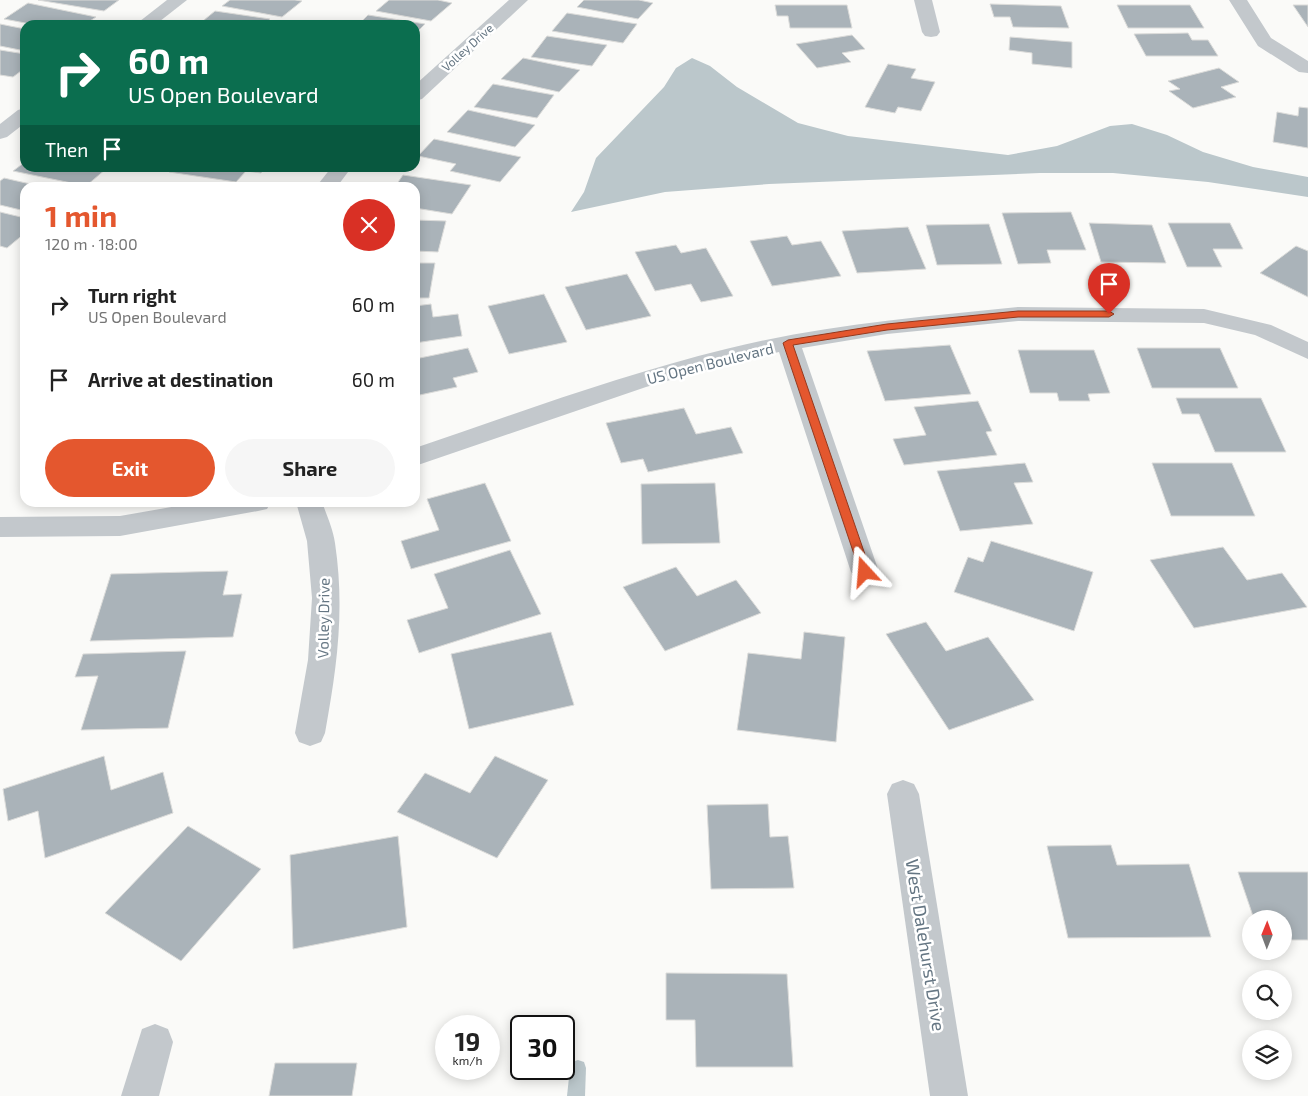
<!DOCTYPE html>
<html lang="en">
<head>
<meta charset="utf-8">
<style>
  :root { --surface:#fff; --page:#f6f6f6; --text:#222; --muted:#767676; --accent:#e4572e }
  body { margin:0; font-family:"Exo 2",sans-serif; background:var(--page); color:var(--text); height:100vh; display:flex; flex-direction:column; font-size:19px; white-space:nowrap }
  * { box-sizing:border-box; margin:0 }
  p { font-size:16px; color:var(--muted) }
  .icon { flex:none; width:28px; height:28px; fill:none; stroke:currentColor; stroke-width:2; stroke-linecap:round; stroke-linejoin:round }
  .map { position:relative; flex:1; overflow:hidden }
  .drawer { position:absolute; left:20px; top:182px; width:400px; height:325px; display:flex; flex-direction:column; background:var(--surface); border-radius:15px; box-shadow:0 2px 12px #0003 }
  .drawer>* { flex:none }
  .guide { position:absolute; left:20px; top:20px; width:400px; height:152px; border-radius:15px; box-shadow:0 2px 12px #0003; background:#0b6e4f; color:#fff; overflow:hidden }
  .needle { width:32px; rotate:1deg }
  .tools { position:absolute; left:1242px; top:910px; display:grid; gap:10px }
  .tools a { display:grid; place-items:center; width:50px; height:50px; border-radius:50%; background:var(--surface); box-shadow:0 2px 12px #0003; font-size:25px }
  .speed { position:absolute; left:435px; top:1015px; display:flex; gap:10px; font-size:25px; font-weight:700; text-align:center }
  .speed>* { display:grid; place-content:center; width:65px; height:65px; border-radius:50%; background:var(--surface); box-shadow:0 2px 12px #0003; line-height:1 }
  .speed small { font-size:12px; font-weight:400 }
  .speed .limit { border:2px solid #111; border-radius:8px; background:#fff; color:#111 }
  .pin { position:absolute; display:grid; place-items:center; width:42px; height:42px; color:#fff; margin:-51px -21px; border-radius:50% 50% 50% 0; rotate:-45deg; box-shadow:0 0 5px #0007 }
  .pin .icon { rotate:45deg }
  .me { position:absolute; width:55px; margin:-28px; rotate:341deg; stroke-linejoin:round; filter:drop-shadow(0 0 4px #0008) }
  .turn { display:flex; align-items:center; gap:18px; height:105px; padding:0 25px; font-size:22px }
  .turn .icon { width:65px; height:65px; stroke-width:2.5 }
  .turn b { display:block; font-size:35px; line-height:42px }
  .then { display:flex; align-items:center; height:48px; padding:0 25px; background:#0003; gap:10px; font-size:19px }
  .round { display:grid; place-items:center; flex:none; width:52px; height:52px; border-radius:26px; background:var(--page) }
  .headline { display:flex; align-items:center; justify-content:space-between; height:85px; padding:0 25px }
  h1 { font-size:30px; font-weight:700; line-height:38px; color:var(--accent) }
  .action { display:flex; gap:10px; margin-top:auto; padding:10px 25px }
  .action a { flex:1; height:58px; border-radius:30px; background:var(--accent); color:#fff; font-size:20px; font-weight:700; line-height:58px; text-align:center }
  .action a+a { background:var(--page); color:var(--text) }
  ul { padding:0; list-style:none }
  li { display:flex; align-items:center; gap:15px; height:75px; padding:0 25px }
  li div { flex:1 }
  li b { display:block; font-size:19px }
  li em { font-style:normal }
  .map>svg:first-child { display:block }
  .water { fill:#bbc7cb }
  .lines { fill:none; stroke-linecap:round; stroke-linejoin:round }
  .stream { fill:#bbc7cb; fill-rule:evenodd }
  .building { fill:#aab3b9; stroke:#dcdcda }
  .minor { fill:#c3c8cc; fill-rule:evenodd }
  .route { fill:#e4572e; stroke:#94391e }
  .labels { text-anchor:middle; dominant-baseline:central; stroke-width:5; stroke-linejoin:round; paint-order:stroke }
  .far-street-label { font-size:12px; fill:#657683; stroke:#fff }
  .street-label { font-size:15px; fill:#657683; stroke:#fff }
  .near-street-label { font-size:18px; fill:#657683; stroke:#fff }
</style>
</head>
<body>
<div class="map">
<svg width="1308" height="1096" viewBox="0 0 1308 1096">
  <rect width="100%" height="100%" fill="#fafaf8"/>
  <path class="water" d="M692 58 710 66 737 87 798 123 848 136 1008 155 1057 146 1110 126 1132 124 1167 135 1203 152 1253 167 1308 177V197L1208 182 1113 173H1040L769 184 665 192 571 212 584 192 596 158 664 87 676 68Z"/>
  <g class="lines">
    <path class="stream" d="M578 1060 584 1062 586 1068 585 1096H567L570 1068 572 1062Z"/>
  </g>
  <g class="building">
    <path d="M38 0H119L104 11Z"/>
    <path d="M230 0H295L302 1 282 17 222 6Z"/>
    <path d="M389 0H438L452 3 431 21 376 11Z"/>
    <path d="M584 0H639L653 3 638 19 577 7Z"/>
    <path d="M28 3 96 17 84 25H36L4 19Z"/>
    <path d="M990 4 1061 6 1069 28 1013 27 1010 17H994Z"/>
    <path d="M775 5H847L852 28H790L788 16H777Z"/>
    <path d="M1117 5H1190L1204 28H1128Z"/>
    <path d="M1293 5H1308V27Z"/>
    <path d="M215 11 270 19 264 25H198Z"/>
    <path d="M567 13 637 24 623 43 552 31Z"/>
    <path d="M368 15 425 24 415 34V25H358Z"/>
    <path d="M0 24 25 29V51L0 46Z"/>
    <path d="M1188 33 1192 40H1208L1218 56H1146L1134 34Z"/>
    <path d="M852 35 865 49 842 53 851 62 817 68 796 44Z"/>
    <path d="M547 36 607 45 592 66 531 57Z"/>
    <path d="M1010 37 1072 42V68L1032 64V53L1009 50Z"/>
    <path d="M0 50 25 54V68L13 77 0 75Z"/>
    <path d="M523 58 580 70 559 92 501 79Z"/>
    <path d="M888 64 916 69 911 78 935 82 921 111 898 107 895 113 865 107Z"/>
    <path d="M1219 68 1239 82 1221 87 1236 97 1193 108 1169 91 1180 89 1168 81Z"/>
    <path d="M493 84 554 95 537 118 474 107Z"/>
    <path d="M1299 107 1308 108V148L1273 142 1277 112 1298 116Z"/>
    <path d="M468 110 535 125 515 147 447 132Z"/>
    <path d="M434 139 521 157 500 182 450 171 456 164 418 156Z"/>
    <path d="M25 162V168H107L86 186 13 171Z"/>
    <path d="M173 168H266L261 173 246 171 236 182 169 172Z"/>
    <path d="M403 175 471 185 452 214 415 208V188H394Z"/>
    <path d="M4 178 48 188H25V211L0 205V181Z"/>
    <path d="M0 212 25 218V233L7 248 0 246Z"/>
    <path d="M1071 212 1086 250H1047L1051 263 1018 264 1002 213Z"/>
    <path d="M415 220 446 221 438 252 415 251Z"/>
    <path d="M1089 223 1152 225 1166 263 1101 262Z"/>
    <path d="M1168 223H1230L1243 249H1213L1222 267H1187Z"/>
    <path d="M989 224 1002 264 937 265 926 225Z"/>
    <path d="M908 227 926 269 857 273 842 231Z"/>
    <path d="M787 236 792 245 821 241 841 276 772 286 750 241Z"/>
    <path d="M676 245 681 253 706 248 733 296 701 302 691 284 655 291 635 252Z"/>
    <path d="M1296 246 1308 251V297L1260 273Z"/>
    <path d="M415 263H435L429 298H415Z"/>
    <path d="M627 274 651 316 586 330 565 287Z"/>
    <path d="M544 294 567 342 509 354 488 306Z"/>
    <path d="M431 304 433 317 458 314 462 336 415 343V306Z"/>
    <path d="M950 345 971 394 885 401 867 351Z"/>
    <path d="M468 348 478 372 453 378 457 387 415 396V359Z"/>
    <path d="M1137 348H1220L1238 388H1152Z"/>
    <path d="M1018 350H1094L1110 393 1088 394 1090 401H1059L1057 393H1030Z"/>
    <path d="M1176 398H1261L1286 452H1215L1199 414H1182Z"/>
    <path d="M978 401 992 431 986 432 997 455 904 465 893 439 926 435 914 407Z"/>
    <path d="M684 408 696 434 731 427 743 453 648 472 643 459 621 463 606 423Z"/>
    <path d="M1025 463 1033 482 1014 483 1033 524 960 531 937 471Z"/>
    <path d="M1152 463H1232L1255 516H1171Z"/>
    <path d="M485 483 511 541 411 569 401 541 439 530 427 499Z"/>
    <path d="M715 483 720 543 642 544 641 484Z"/>
    <path d="M991 541 1093 572 1074 631 954 592 968 557 983 562Z"/>
    <path d="M1223 547 1247 580 1282 573 1307 607 1194 628 1150 560Z"/>
    <path d="M510 550 541 614 419 653 407 620 448 608 434 574Z"/>
    <path d="M676 567 697 596 736 580 761 613 665 651 623 587Z"/>
    <path d="M228 571 223 595 242 594 233 637 90 641 111 574Z"/>
    <path d="M926 622 946 651 988 637 1034 700 949 730 886 634Z"/>
    <path d="M551 632 574 705 469 729 451 654Z"/>
    <path d="M804 632 845 637 836 742 737 730 748 653 801 659Z"/>
    <path d="M186 651 168 728 81 730 98 676 75 677 83 654Z"/>
    <path d="M104 756 111 790 163 772 173 813 45 858 38 811 8 821 3 789Z"/>
    <path d="M495 756 548 780 497 858 397 812 425 773 470 793Z"/>
    <path d="M768 804 770 837 788 836 794 888 711 889 707 805Z"/>
    <path d="M188 826 261 869 181 961 105 913Z"/>
    <path d="M398 836 407 927 293 949 290 855Z"/>
    <path d="M1111 845 1117 865 1189 864 1211 937 1068 938 1047 846Z"/>
    <path d="M1238 872H1308V940H1284V919H1254Z"/>
    <path d="M666 973 787 974 793 1067H696L695 1020H666Z"/>
    <path d="M275 1063H357L352 1096H269Z"/>
  </g>
  <g class="lines">
    <g class="minor">
      <path d="M167 0H187L155 25H135Z"/>
      <path d="M509 0H528L422 99 415 101V85Z"/>
      <path d="M914 0H932L940 32 937 36 931 37 925 36 922 32Z"/>
      <path d="M1229 0H1247L1271 38 1308 61V73L1299 72 1258 46Z"/>
      <path d="M25 108V123L7 137 0 139V124L18 110Z"/>
      <path d="M331 168H351L336 188H315Z"/>
      <path d="M1018 307 1204 309 1271 325 1308 342V359L1255 335 1204 323 1018 321 887 334 802 348 879 572 875 579 865 582 855 579 851 572 779 352 729 363 646 387 415 466V448C518 413 620 375 726 349 821 325 920 317 1018 307Z"/>
      <path d="M200 502H271L267 509 258 511 120 536 0 537V517L120 516Z"/>
      <path d="M296 502H322C327 516 333 529 335 543 345 610 337 667 325 733L321 742 310 746 299 742 295 733 308 660 312 598 307 541Z"/>
      <path d="M903 780 914 784 919 794 968 1096H930L887 794 892 784Z"/>
      <path d="M155 1024 168 1029 173 1042 159 1096H121L142 1029Z"/>
    </g>
  </g>
  <path class="route" d="M1018 311H1109L1114 314 1109 317H1018L887 330 793 345 871 572 869 575H861L783 343 788 340 887 324Z"/>
  <g class="labels">
    <g class="far-street-label">
      <text transform="translate(467 47) rotate(-42)">Volley Drive</text>
    </g>
    <g class="street-label">
      <text transform="translate(710 363) rotate(-14)">US Open Boulevard</text>
      <text transform="translate(323 618) rotate(-89)">Volley Drive</text>
    </g>
    <g class="near-street-label">
      <text transform="translate(926 945) rotate(81)">West Dalehurst Drive</text>
    </g>
  </g>
</svg>
<div class="tools">
<a><svg class="needle" viewBox="-14 -14 28 28"><path d="M0-13l5 13h-10z" fill="#e53935"/><path d="M0 13l5-13h-10z" fill="#767676"/></svg></a>
<a><svg class="icon" aria-label="search" viewBox="0 0 24 24"><circle cx="10" cy="10" r="6"/><path d="M15 15l6 6"/></svg></a>
<a><svg class="icon" aria-label="layers" viewBox="0 0 24 24"><path d="M12 4l9 5-9 5-9-5zM3 14l9 5 9-5"/></svg></a>
</div>
<div class="speed"><div>19<small>km/h</small></div><div class="limit">30</div></div>
<div class="pin" style="left:1109px;top:314px;background:#d93025"><svg class="icon" aria-label="arrive" viewBox="0 0 24 24"><path d="M6 21V4h12l-3 4 3 4H6"/></svg></div>
<svg class="me" style="left:865px;top:572px" viewBox="-20 -20 40 40"><path d="M0-17L14 15 0 8-14 15z" fill="#e4572e" stroke="#fff" stroke-width="4"/></svg>
<div class="guide">
<div class="turn"><svg class="icon" aria-label="right" viewBox="0 0 24 24"><path d="M7 20v-9h11M14 6l5 5-5 5"/></svg><div><b>60 m</b>US Open Boulevard</div></div>
<div class="then">Then<svg class="icon" aria-label="arrive" viewBox="0 0 24 24"><path d="M6 21V4h12l-3 4 3 4H6"/></svg></div>
</div>
<section class="drawer">
<div class="headline"><div><h1>1 min</h1><p>120 m · 18:00</p></div><a class="round" style="background:#d93025;color:#fff"><svg class="icon" aria-label="close" viewBox="0 0 24 24"><path d="M6 6l12 12M18 6L6 18"/></svg></a></div>
<ul>
<li><svg class="icon" aria-label="right" viewBox="0 0 24 24"><path d="M7 20v-9h11M14 6l5 5-5 5"/></svg><div><b>Turn right</b><p>US Open Boulevard</p></div><em>60 m</em></li>
<li><svg class="icon" aria-label="arrive" viewBox="0 0 24 24"><path d="M6 21V4h12l-3 4 3 4H6"/></svg><div><b>Arrive at destination</b></div><em>60 m</em></li>
</ul>
<div class="action"><a>Exit</a><a>Share</a></div>
</section>
</div>
</body>
</html>
